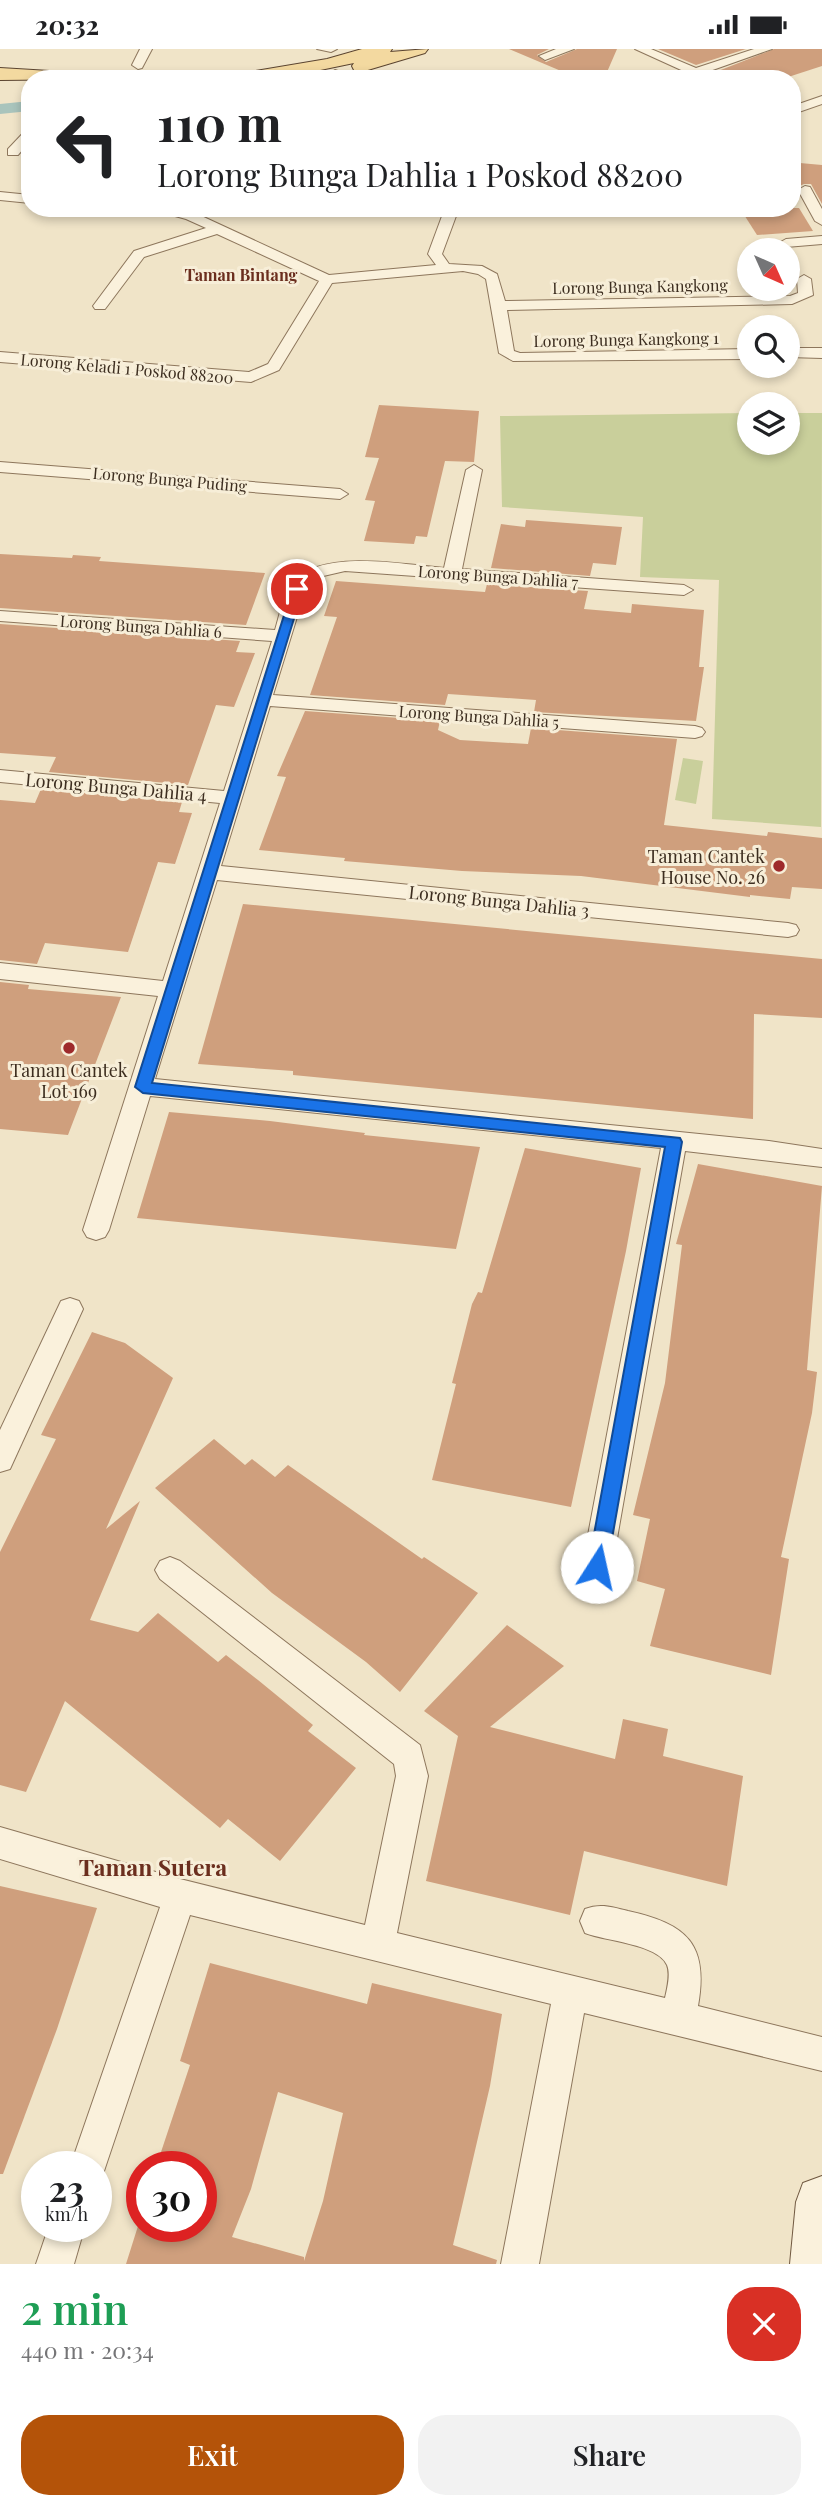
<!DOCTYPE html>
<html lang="en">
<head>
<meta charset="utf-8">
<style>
  :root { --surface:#fff; --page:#f2f2f2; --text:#202124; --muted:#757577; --accent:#b45309 }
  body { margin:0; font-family:"Playfair Display",serif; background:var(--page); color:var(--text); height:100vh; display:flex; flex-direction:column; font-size:26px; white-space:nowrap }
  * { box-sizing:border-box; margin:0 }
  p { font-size:23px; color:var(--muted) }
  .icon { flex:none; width:38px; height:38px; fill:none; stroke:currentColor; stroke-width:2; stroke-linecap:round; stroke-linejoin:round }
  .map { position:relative; height:2215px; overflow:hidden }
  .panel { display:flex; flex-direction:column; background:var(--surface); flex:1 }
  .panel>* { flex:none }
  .banner { position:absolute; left:21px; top:21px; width:780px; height:147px; border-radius:28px; box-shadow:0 4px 10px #0003; background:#fff; color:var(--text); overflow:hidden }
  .needle { width:46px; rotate:135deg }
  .fabs { position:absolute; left:737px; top:189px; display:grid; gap:14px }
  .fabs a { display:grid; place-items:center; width:63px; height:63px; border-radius:50%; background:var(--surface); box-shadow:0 4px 10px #0003; font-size:35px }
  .speed { position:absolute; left:21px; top:2102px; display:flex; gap:14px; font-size:35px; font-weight:700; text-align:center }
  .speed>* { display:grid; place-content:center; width:91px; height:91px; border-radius:50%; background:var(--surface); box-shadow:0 4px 10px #0003; line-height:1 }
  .speed small { font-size:18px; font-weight:400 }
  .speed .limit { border:10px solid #d22; background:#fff; color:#111 }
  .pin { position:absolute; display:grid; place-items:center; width:60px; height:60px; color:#fff; margin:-30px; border:4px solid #fff; border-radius:50%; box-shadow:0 2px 7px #0007 }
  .me { position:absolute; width:77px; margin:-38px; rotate:10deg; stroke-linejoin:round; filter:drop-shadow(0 0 5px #0008) }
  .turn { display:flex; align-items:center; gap:24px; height:147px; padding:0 21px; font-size:32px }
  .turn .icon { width:91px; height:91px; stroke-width:2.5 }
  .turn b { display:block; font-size:49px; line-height:60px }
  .round { display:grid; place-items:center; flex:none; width:74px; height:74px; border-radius:28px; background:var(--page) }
  .summary { display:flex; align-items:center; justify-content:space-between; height:119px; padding:0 21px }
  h1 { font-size:42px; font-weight:600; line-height:52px; color:#1e9e55 }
  .action { display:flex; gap:14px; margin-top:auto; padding:14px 21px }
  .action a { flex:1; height:80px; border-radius:28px; background:var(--accent); color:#fff; font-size:28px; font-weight:600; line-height:80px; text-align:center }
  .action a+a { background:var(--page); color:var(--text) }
  .status { display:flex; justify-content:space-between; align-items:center; height:49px; padding:0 35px; background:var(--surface); direction:ltr }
  .status svg { height:19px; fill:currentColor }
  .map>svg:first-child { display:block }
  .green { fill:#c9cf9b }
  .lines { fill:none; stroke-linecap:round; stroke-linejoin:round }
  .canal { fill:#a9c4bc; fill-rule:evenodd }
  .building { fill:#cf9f7d; fill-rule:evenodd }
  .street-casing { stroke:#8d765c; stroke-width:2 }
  .secondary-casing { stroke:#6f573f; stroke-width:2 }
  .primary-casing { stroke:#5b4430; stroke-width:2 }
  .street { fill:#faf1dc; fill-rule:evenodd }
  .secondary { fill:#faf1dc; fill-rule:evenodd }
  .primary { fill:#f3d9a0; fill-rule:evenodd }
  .route { fill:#1a73e8; stroke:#114b97; stroke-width:2 }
  .poi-dot { fill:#9e2a2b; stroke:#f7eed8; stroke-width:2.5 }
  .labels { text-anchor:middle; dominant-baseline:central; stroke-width:6; stroke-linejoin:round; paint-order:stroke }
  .far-neighbourhood-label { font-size:16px; font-weight:bold; fill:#6b2e1e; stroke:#f7eed8 }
  .far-street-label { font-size:16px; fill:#3d2e20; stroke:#f7eed8 }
  .street-label { font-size:18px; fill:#3d2e20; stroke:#f7eed8 }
  .poi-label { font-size:18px; fill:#3d2e20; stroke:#f7eed8; text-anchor:end }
  .near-neighbourhood-label { font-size:23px; font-weight:bold; fill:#6b2e1e; stroke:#f7eed8 }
</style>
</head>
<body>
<div class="status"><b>20:32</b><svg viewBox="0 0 49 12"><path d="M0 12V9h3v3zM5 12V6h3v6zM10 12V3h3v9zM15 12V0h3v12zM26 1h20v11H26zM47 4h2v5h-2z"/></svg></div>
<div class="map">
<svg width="822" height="2215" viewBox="0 0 822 2215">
  <rect width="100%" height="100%" fill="#f0e4c8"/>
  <g class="green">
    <path d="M749 364V394H788V364H822L821 778 712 770 719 531 640 528 643 468 502 458 500 367Z"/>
    <path d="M683 709 703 712 696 755 675 751Z"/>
  </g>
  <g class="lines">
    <path class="canal" d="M30 52V62L0 65V55Z"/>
  </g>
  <g class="building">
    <path d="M509 0H549L537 6 546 13 577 0H617L604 30H580Z"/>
    <path d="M658 0H746L696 16Z"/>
    <path d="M774 0H822V17L782 30H728L713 24Z"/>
    <path d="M800 114 822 116V155L811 135H804L797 138Z"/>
    <path d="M753 159H799L813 182 757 186 741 161Z"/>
    <path d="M379 356 479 362 474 413 445 412 427 488 416 487 414 495 364 492 375 452 365 451 379 409 365 408Z"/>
    <path d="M526 471 622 478 616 516 593 514 590 527 491 519 501 475 525 478Z"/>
    <path d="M0 505 72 509 73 506 101 508 99 512 265 524 246 576 0 559Z"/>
    <path d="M336 532 485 543 487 535 588 542 584 560 631 564 632 555 704 561 699 618H704L696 672 534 663 536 651 448 645 445 656 310 646 337 568 324 567Z"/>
    <path d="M0 575 240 592 236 603 255 604 234 658 216 656 188 736 49 723 56 708 0 704Z"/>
    <path d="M305 662 440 672 438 681 460 691 528 695 531 679 677 690 664 776 767 787 768 783 822 789V840L792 838 790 850 750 846V848L581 827 462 822 344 812 345 809 259 801 286 728 277 727Z"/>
    <path d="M41 740 182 753 179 763 192 764 175 815 158 813 128 903 45 894 37 915 0 911V751L35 754Z"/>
    <path d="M243 855 822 910V969L754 965 753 1070 293 1026V1022L198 1015Z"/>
    <path d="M0 933 29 936 28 940 121 948 68 1086 0 1080Z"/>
    <path d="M169 1063 270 1072 365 1084 364 1086 480 1098 456 1200 137 1169Z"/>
    <path d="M525 1099 641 1119 626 1202 571 1458 432 1431 456 1335 452 1334 472 1255 478 1243 482 1244Z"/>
    <path d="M698 1115 822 1137 807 1321 817 1323 812 1364 781 1508 789 1510 771 1626 650 1597 665 1540 637 1532 650 1470 633 1466 665 1334 682 1196 676 1195Z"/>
    <path d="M92 1283 125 1294 173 1329 106 1480 140 1452 90 1571 138 1583 158 1564 218 1613 226 1606 258 1631 313 1676 308 1682 356 1719 280 1812 228 1770 220 1779 65 1652 26 1743 0 1736V1503L56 1390 41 1386Z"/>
    <path d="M214 1390 245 1416 252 1410 275 1428 288 1416 422 1510 424 1508 478 1544 400 1643 366 1613 272 1544 155 1439Z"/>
    <path d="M507 1576 564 1617 490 1678 615 1710 623 1670 668 1680 663 1707 743 1727 727 1837 584 1802 570 1866 426 1832 458 1687 424 1662Z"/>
    <path d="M0 1837 97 1859 57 1980 3 2125H0Z"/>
    <path d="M210 1914 367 1955 372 1934 502 1965 490 2037 453 2196 497 2211 496 2215H126L138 2177H201V2118H156L190 2016 180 2012ZM278 2043 343 2064 323 2152 304 2212V2208L232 2188 251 2140Z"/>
  </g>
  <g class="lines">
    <defs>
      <g id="street">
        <path d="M140 0H152L142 19 138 20 132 16Z"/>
        <path d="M317 0H337L331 3Z"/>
        <path d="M556 0H574L545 11 539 7Z"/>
        <path d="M635 0H651L696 19 754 0H772L707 23 718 30H701Z"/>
        <path d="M335 21 352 27 354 30 331 28 329 25Z"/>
        <path d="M822 47V55L793 65V57Z"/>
        <path d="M30 80V92L18 106H8V100L26 81Z"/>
        <path d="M805 137 810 138 822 160V176L815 172 798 141Z"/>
        <path d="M0 143 30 146V154L0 151Z"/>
        <path d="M146 159H173L195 164 329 226 436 216 428 205 445 159H459L442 205 449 215 482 217 497 225 505 252 790 247 798 244 797 230 804 226 811 230 813 246 792 255 507 261 514 302 520 304 749 300V310L513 312 499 304 486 230 478 225 463 222 332 234 279 321 251 333 0 313V303L249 323 268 315 319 232 217 185 144 208 105 260H95L93 257 134 202 206 179 186 170Z"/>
        <path d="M822 187V195L786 198 779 194 786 190Z"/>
        <path d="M788 299H822V309L788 308Z"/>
        <path d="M0 413 340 440 348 445 340 450 0 423Z"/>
        <path d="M474 416 482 421 462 520 684 536 693 541 684 546 345 522 319 528 305 542 273 646 695 677 702 679 705 683 702 687 695 689 270 657 221 817 788 874 796 876 799 881 796 886 788 888 217 831 155 1030 769 1092 822 1100V1118L685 1102 612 1518 607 1527 597 1531 587 1527 582 1518 661 1099 150 1047 109 1181 105 1188 96 1191 87 1188 83 1181 158 947 0 930V914L163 932 220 754 0 733V721L224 742 272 592 0 572V562L275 581C279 568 282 551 289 539 313 497 403 516 444 519L466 421Z"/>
        <path d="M70 1249 79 1252 83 1260 10 1420 0 1423V1381L61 1252Z"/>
        <path d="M170 1508 180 1512 420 1696 428 1727 397 1884 665 1949C667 1940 671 1925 667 1916 658 1895 605 1892 585 1884L580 1872 585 1860C600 1854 612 1858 628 1862 687 1875 709 1895 698 1957L822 1988V2022L584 1964 539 2215H501L551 1955 190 1866 101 2131 96 2133V2118H70L160 1858 0 1810V1778L180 1830 365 1876 396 1727 394 1715 160 1530 155 1521 160 1512Z"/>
        <path d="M49 2177H85L74 2215H36Z"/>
      </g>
      <path id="secondary" d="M822 2127V2215H790L796 2153 803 2134Z"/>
      <g id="primary">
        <path d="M362 0H392L390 3 428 0 425 4 361 23 354 21 352 17 354 14 277 30H235L244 24 327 10Z"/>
        <path d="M0 19 83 24 92 30 0 31Z"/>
      </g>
    </defs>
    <use href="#street" class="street-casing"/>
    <use href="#secondary" class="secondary-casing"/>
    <use href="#primary" class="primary-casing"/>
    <use href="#street" class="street"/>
    <use href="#secondary" class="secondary"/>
    <use href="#primary" class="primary"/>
  </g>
  <path class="route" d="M293 538 303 540 152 1034 680 1089 682 1093 607 1518 604 1524 597 1526 590 1524 588 1518 665 1098 143 1044 135 1038Z"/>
  <g class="poi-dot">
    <circle cx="779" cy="817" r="7"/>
    <circle cx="69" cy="999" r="7"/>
  </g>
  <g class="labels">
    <g class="far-neighbourhood-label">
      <text x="241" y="225">Taman Bintang</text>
    </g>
    <g class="far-street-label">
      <text transform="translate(640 237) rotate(-1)">Lorong Bunga Kangkong</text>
      <text transform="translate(626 290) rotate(-1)">Lorong Bunga Kangkong 1</text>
      <text transform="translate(127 319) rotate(5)">Lorong Keladi 1 Poskod 88200</text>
      <text transform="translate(170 430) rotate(5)">Lorong Bunga Puding</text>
      <text transform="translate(498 527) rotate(4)">Lorong Bunga Dahlia 7</text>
      <text transform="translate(141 577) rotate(4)">Lorong Bunga Dahlia 6</text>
      <text transform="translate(479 667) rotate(4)">Lorong Bunga Dahlia 5</text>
    </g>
    <g class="street-label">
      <text transform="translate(116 738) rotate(5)">Lorong Bunga Dahlia 4</text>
      <text transform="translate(499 852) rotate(6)">Lorong Bunga Dahlia 3</text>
    </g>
    <g class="poi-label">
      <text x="765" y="807">Taman Cantek<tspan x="765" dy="21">House No. 26</tspan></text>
      <text x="69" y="1021" text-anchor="middle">Taman Cantek<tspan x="69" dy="21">Lot 169</tspan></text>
    </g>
    <g class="near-neighbourhood-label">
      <text x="153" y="1817">Taman Sutera</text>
    </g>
  </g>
</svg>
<div class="fabs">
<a><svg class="needle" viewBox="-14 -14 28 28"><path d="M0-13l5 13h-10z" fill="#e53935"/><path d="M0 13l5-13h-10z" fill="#757577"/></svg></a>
<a><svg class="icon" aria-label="search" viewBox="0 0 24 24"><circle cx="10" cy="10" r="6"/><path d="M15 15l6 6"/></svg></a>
<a><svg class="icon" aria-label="layers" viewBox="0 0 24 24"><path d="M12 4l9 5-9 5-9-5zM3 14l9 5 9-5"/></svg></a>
</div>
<div class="speed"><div>23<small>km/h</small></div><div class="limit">30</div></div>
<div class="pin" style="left:297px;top:540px;background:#d93025"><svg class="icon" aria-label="arrive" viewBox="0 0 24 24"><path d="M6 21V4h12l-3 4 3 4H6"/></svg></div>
<svg class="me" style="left:597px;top:1518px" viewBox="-20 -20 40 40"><circle r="19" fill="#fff"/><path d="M0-13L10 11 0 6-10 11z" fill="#1a73e8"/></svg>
<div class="banner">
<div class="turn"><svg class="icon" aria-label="left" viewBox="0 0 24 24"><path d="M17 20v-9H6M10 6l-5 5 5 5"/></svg><div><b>110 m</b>Lorong Bunga Dahlia 1 Poskod 88200</div></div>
</div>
</div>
<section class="panel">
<div class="summary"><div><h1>2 min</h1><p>440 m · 20:34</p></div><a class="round" style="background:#d93025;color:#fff"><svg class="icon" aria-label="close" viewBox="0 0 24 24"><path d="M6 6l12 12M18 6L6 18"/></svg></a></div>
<div class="action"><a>Exit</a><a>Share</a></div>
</section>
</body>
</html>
